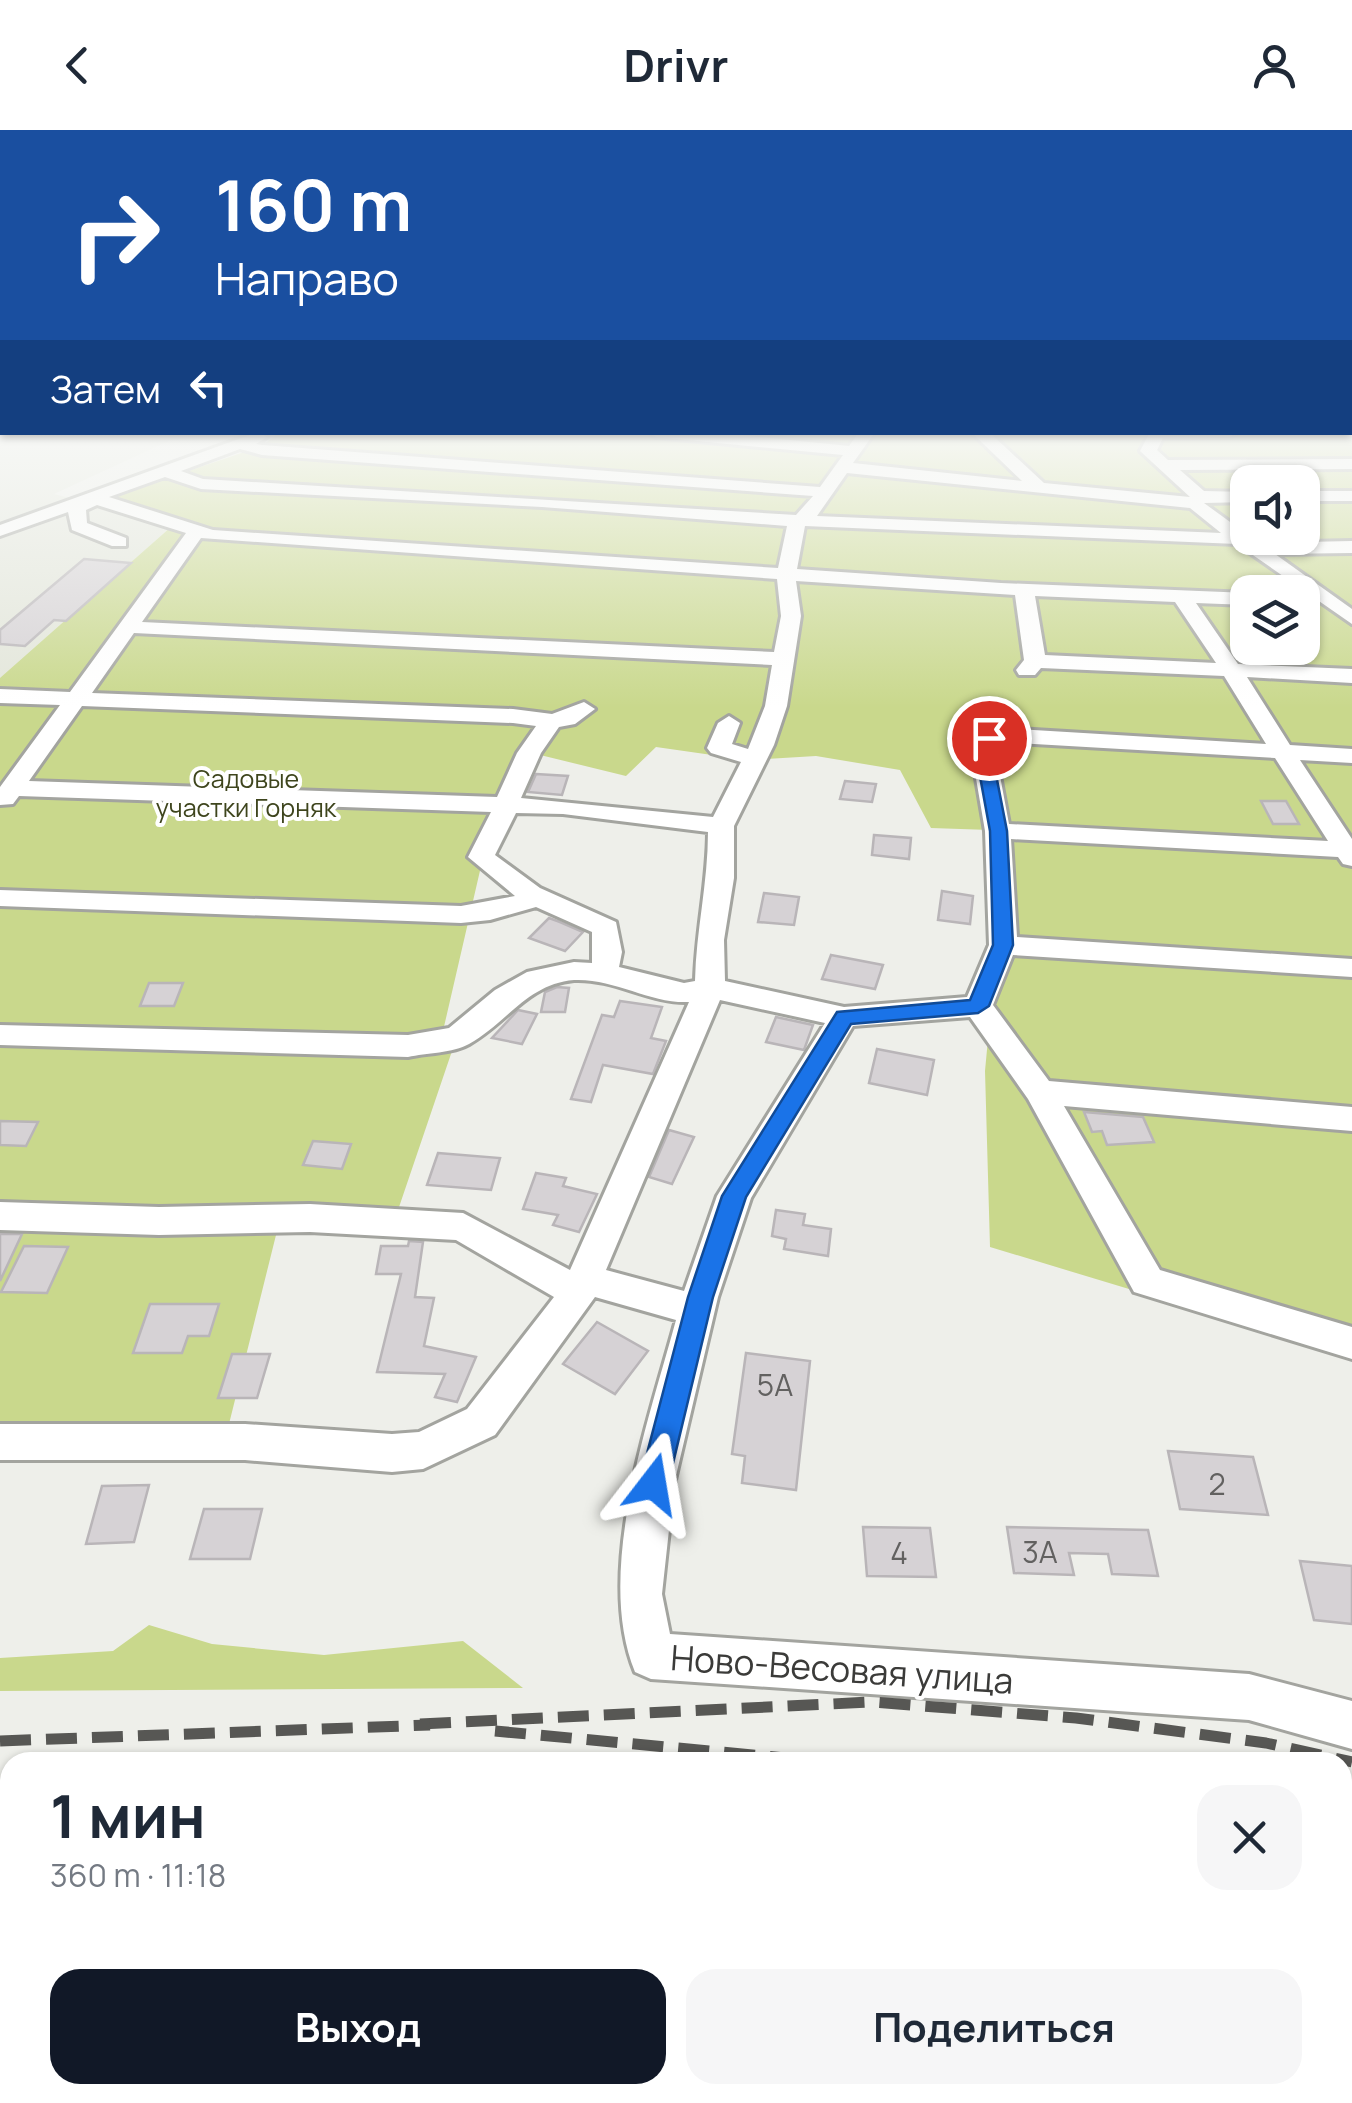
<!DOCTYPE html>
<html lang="ru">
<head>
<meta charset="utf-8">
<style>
  :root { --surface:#fff; --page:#f6f6f7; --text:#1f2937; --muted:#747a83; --accent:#111827 }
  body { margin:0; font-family:Manrope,sans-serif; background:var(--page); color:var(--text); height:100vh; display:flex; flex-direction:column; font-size:38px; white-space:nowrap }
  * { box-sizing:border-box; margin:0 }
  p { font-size:32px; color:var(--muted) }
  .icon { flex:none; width:55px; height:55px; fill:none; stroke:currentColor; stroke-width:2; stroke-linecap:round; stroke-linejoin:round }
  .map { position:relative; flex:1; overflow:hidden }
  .side { position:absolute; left:0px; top:1622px; width:1352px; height:352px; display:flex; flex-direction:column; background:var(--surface); border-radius:30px 30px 0 0; box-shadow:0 2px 8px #0004 }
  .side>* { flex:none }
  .hud { position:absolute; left:0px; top:0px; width:1352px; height:305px; box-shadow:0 2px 8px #0004; background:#1a4fa0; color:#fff; overflow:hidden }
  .controls { position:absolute; left:1230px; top:335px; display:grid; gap:20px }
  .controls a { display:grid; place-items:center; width:90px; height:90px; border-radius:20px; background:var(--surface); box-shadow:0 2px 8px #0004; font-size:50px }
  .pin { position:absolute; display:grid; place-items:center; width:85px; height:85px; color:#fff; margin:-42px; border:5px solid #fff; border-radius:50%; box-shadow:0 2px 10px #0007 }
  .me { position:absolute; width:110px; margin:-55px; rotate:14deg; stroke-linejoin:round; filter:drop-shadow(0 0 8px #0008) }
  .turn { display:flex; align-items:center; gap:35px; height:210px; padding:0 50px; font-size:45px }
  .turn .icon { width:130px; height:130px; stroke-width:2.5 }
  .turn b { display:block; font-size:70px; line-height:85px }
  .then { display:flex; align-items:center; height:95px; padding:0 50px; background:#0003; gap:20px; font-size:38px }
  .round { display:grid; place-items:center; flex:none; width:105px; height:105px; border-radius:30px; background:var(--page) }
  .summary { display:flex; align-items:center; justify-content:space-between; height:170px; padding:0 50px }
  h1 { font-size:60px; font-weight:700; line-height:75px }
  .cta { display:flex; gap:20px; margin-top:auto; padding:20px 50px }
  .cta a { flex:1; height:115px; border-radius:30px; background:var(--accent); color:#fff; font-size:40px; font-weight:700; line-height:115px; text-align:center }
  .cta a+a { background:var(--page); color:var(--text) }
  header { display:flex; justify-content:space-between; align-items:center; height:130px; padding:0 50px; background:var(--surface); font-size:45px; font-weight:700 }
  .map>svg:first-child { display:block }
  .built { fill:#e3e6da }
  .green { fill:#c9d88c; fill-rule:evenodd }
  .building { fill:#d6d2d5; stroke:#b9b5b8; stroke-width:2.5 }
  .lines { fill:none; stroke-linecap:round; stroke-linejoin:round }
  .minor-casing { stroke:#a3a49f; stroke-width:6 }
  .path { stroke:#8d8d8a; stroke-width:6; stroke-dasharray:11 11; stroke-linecap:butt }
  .minor { fill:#fff; fill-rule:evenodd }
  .rail { stroke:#575754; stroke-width:11; stroke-dasharray:31 15; stroke-linecap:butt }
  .route { fill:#1a73e8; stroke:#114b97; stroke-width:2.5 }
  .labels { text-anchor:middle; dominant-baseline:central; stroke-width:8; stroke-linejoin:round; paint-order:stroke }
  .far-park-label { font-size:25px; fill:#3e451d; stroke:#fff }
  .near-number-label { font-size:30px; fill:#626160 }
  .near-street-label { font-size:35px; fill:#3b3b39; stroke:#fff }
</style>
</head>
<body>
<header><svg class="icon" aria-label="back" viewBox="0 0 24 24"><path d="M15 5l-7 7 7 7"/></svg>Drivr<svg class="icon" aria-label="person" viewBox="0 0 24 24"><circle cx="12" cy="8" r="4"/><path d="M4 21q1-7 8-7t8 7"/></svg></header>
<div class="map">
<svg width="1352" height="1973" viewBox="0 0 1352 1973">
  <rect width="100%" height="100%" fill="#eeefea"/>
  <path class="built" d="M0 302 186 303 54 364 173 395 0 549Z"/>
  <g class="green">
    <path d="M1352 302V1204L1129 1159 990 1117 985 941 997 813 990 700 931 698 900 640 816 626 747 630 656 617 626 646 532 623 491 693 443 901 452 921 397 1083 277 1101 227 1302 0 1301V548L172 396 103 370 262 316 279 303ZM1248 352H1302V408H1248ZM1248 462H1302V518H1248Z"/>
    <path d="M149 1495 212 1514 324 1525 463 1511 523 1558 0 1561V1528L113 1521Z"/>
  </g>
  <g class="building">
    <path d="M84 429 131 433 66 491 54 490 25 516 0 514V500Z"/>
    <path d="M536 644 568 646 562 665 528 662Z"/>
    <path d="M845 651 876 654 872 672 840 669Z"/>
    <path d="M1261 671H1286L1299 694H1273Z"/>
    <path d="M874 705 911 708 909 729 872 725Z"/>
    <path d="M942 761 973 766 970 794 938 790Z"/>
    <path d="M764 763 799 767 794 795 758 792Z"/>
    <path d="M549 788 560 792 583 802 565 821 529 808Z"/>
    <path d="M831 825 883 835 875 859 822 849Z"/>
    <path d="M149 853H183L174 876H140Z"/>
    <path d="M557 857 569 858 565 882H541L545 862Z"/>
    <path d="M620 871 662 877 651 908 666 911 653 944 603 935 591 972 571 969 602 885 614 887Z"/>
    <path d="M518 880 537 884 522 914 492 908Z"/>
    <path d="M776 887 813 895 804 920 766 912Z"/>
    <path d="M877 919 934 930 927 965 869 953Z"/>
    <path d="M1084 982 1143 987 1154 1012 1107 1015 1102 1001 1092 1002Z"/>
    <path d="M0 991 38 992 26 1016 0 1015Z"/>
    <path d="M669 1000 694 1007 672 1054 649 1047Z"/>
    <path d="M313 1011 351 1014 342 1039 303 1035Z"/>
    <path d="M438 1023 500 1028 491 1060 427 1055Z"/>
    <path d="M536 1043 566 1048 563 1056 597 1064 579 1102 553 1095 558 1085 523 1079Z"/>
    <path d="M776 1080 805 1084 803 1095 831 1099 828 1126 784 1119 786 1109 772 1106Z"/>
    <path d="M0 1104H22L0 1151Z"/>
    <path d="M409 1111 423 1112 415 1167 434 1168 424 1216 476 1227 457 1272 435 1267 445 1244 377 1242 401 1144H376L381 1116H408Z"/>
    <path d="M24 1116 68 1117 47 1163 1 1162Z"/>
    <path d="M150 1174H219L209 1206H188L182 1223H133Z"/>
    <path d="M597 1192 648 1221 615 1264 563 1234Z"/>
    <path d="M746 1223 810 1231 796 1360 742 1353 745 1326 732 1324Z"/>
    <path d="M232 1224H270L257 1268H218Z"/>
    <path d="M1168 1321 1253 1327 1268 1385 1180 1379Z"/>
    <path d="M149 1355 134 1412 86 1414 102 1356Z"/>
    <path d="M204 1379H262L250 1429H190Z"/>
    <path d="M863 1397 930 1398 936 1447 867 1446Z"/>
    <path d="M1007 1397 1148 1400 1158 1446 1112 1444 1108 1424 1069 1423 1074 1445 1014 1443Z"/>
    <path d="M1300 1431 1352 1436V1494L1314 1490Z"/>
  </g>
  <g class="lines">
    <defs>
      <g id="minor">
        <path d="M648 302H711L849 316 859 302H875L853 333 1022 351 971 302H989L1044 353 1190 367 1140 321 1150 302H1238L1230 307 1163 308 1157 320 1168 330 1352 329V339L1180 340 1204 361 1248 362V372L1204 373 1259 413 1352 411V423L1275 424 1352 479V494L1237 414 805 396 797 439 1001 453 1248 463V475L1196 473 1238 534 1352 539V553L1247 547 1290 615 1352 619V633L1300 630 1352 709V736L1343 734 1338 727 1011 709 1017 807 1352 829V847L1013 825 993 875 1049 951 1352 977V1001L1064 976 1160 1140 1352 1197V1229L1134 1162 1028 969 970 887 853 896 751 1068 718 1167 674 1354 662 1464 670 1504 1249 1544 1352 1571V1619L1249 1590 651 1549 635 1542C594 1442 649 1290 676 1190L595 1167 495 1305 423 1339 392 1342 245 1330H0V1294H245L392 1304 419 1302 467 1279 554 1167 456 1110 310 1102 159 1105 0 1100V1072L159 1077 310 1074 463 1083 570 1140 689 872C651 874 614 848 574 850 527 854 507 893 469 914 453 923 426 923 408 927L0 915V895L408 905 449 898 495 860 527 842 574 832 592 833V802L536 777 490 790 461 793 0 776V760L461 776 515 766 468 727 491 682 19 666 13 674 0 675V657L60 575 0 573V559L70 562 186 403 97 375 86 380 87 393 126 408V416H112L72 400 68 382 0 406V395L258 302 267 307 256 314 262 315 820 357 843 325 656 307ZM240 319 262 325 813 366 796 385 203 349 181 341ZM847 343 1190 378 1221 403 817 386ZM165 347 201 359 542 377 787 396 778 438 213 400 109 367ZM201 408 777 449 781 486 774 522 142 492ZM796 451 1015 465 1024 530 1016 540 1019 545H1035L1041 538 1224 546 1266 614 1017 599 981 603 971 619 985 701 989 815 967 867 844 877 725 851 724 810 734 748V696L774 615 787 576 801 486ZM1035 466 1175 472 1216 533 1045 525ZM134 503 772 535 765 576 748 619 732 614 740 593 729 586 718 593 707 618 711 623 741 632 713 687 521 668 541 623 559 597 575 594 595 579 584 572 552 584 513 579 92 563ZM82 576 513 593 536 596 517 623 497 667 29 651ZM1017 613 1275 628 1328 711 1009 694 995 619 997 614ZM516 683 563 684 708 702C708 753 696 801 695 851L684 853 619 837 622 822 616 792 540 758 495 725ZM720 870 825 893 717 1066 684 1161 606 1140Z"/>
        <rect x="1302" y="361" width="50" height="10"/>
        <path d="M10 1724V1776L0 1778V1726Z"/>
        <path d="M1342 1852 1352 1856V1910L1342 1906Z"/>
        <path d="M84 1965H140L139 1973H83Z"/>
        <path d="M305 1965H361L360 1973H304Z"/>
        <rect x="879" y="1965" width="56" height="8"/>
      </g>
    </defs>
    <use href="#minor" class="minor-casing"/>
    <path class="path" d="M0 1928 10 1926"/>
    <use href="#minor" class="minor"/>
    <g class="rail">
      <path d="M420 1594 872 1572 1076 1588 1266 1613 1352 1632"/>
      <path d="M495 1601 828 1632"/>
      <path d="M0 1611 430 1595"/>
      <path d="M1342 1755 1352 1758"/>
    </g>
  </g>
  <linearGradient id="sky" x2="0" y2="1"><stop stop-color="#86ada6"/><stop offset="0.52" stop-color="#f7f8f6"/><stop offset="1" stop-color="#f7f8f6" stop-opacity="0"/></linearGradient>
  <rect width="1352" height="578" fill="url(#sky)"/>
  <path class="route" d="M983 605 997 608 991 619 1007 701 1013 815 989 876 978 883 851 894 746 1067 713 1167 668 1354 664 1363 653 1367 643 1363 639 1354 688 1167 722 1066 837 882 970 870 993 815 990 701 975 619Z"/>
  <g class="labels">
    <g class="far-park-label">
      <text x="246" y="648">Садовые<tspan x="246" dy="29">участки Горняк</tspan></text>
    </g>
    <g class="near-number-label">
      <text x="775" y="1254">5А</text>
      <text x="1217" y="1353">2</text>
      <text x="1040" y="1421">3А</text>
      <text x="899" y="1422">4</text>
    </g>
    <g class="near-street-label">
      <text transform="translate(842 1539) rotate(4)">Ново-Весовая улица</text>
    </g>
  </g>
</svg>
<div class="controls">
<a><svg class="icon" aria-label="sound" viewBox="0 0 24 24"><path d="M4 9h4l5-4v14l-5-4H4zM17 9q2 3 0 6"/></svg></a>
<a><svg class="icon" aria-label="layers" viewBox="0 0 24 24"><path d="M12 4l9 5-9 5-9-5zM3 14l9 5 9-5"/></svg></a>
</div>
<div class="pin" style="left:989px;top:608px;background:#d93025"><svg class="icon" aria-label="arrive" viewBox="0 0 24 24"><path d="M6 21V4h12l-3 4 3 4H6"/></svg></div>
<svg class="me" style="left:653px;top:1354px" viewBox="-20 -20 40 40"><path d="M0-17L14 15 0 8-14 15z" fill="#1a73e8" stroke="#fff" stroke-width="4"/></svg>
<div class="hud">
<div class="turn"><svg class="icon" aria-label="right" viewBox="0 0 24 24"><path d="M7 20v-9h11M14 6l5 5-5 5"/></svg><div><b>160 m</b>Направо</div></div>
<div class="then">Затем<svg class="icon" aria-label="left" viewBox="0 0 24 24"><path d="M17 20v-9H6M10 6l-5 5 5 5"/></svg></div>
</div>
<section class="side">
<div class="summary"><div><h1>1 мин</h1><p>360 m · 11:18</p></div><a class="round"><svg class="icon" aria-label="close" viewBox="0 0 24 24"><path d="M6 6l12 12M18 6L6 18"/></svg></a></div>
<div class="cta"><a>Выход</a><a>Поделиться</a></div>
</section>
</div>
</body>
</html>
